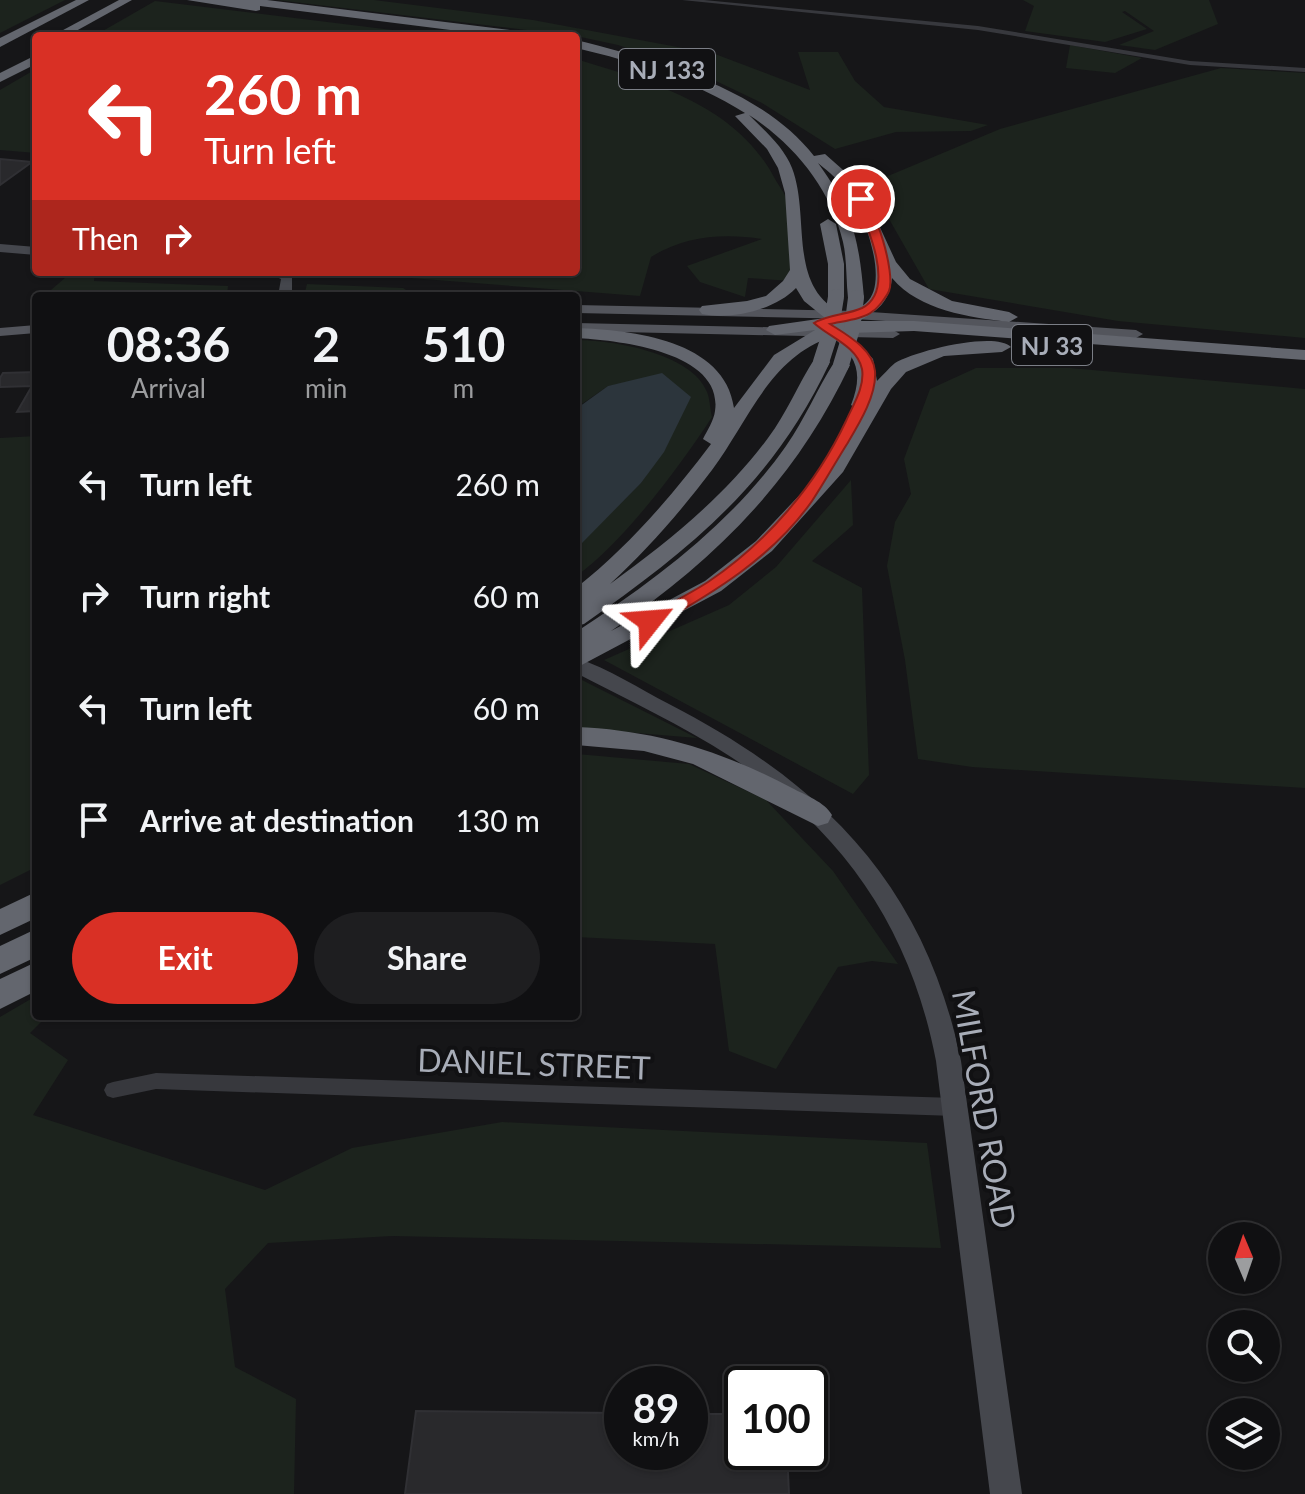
<!DOCTYPE html>
<html lang="en">
<head>
<meta charset="utf-8">
<style>
  :root { --surface:#101012; --page:#1e1e20; --text:#f1f3f6; --muted:#9c9d9f; --line:#303032; --accent:#d93025 }
  body { margin:0; font-family:Lato,sans-serif; background:var(--page); color:var(--text); height:100vh; display:flex; flex-direction:column; font-size:30px; white-space:nowrap }
  * { box-sizing:border-box; margin:0 }
  p { font-size:26px; color:var(--muted) }
  .icon { flex:none; width:44px; height:44px; fill:none; stroke:currentColor; stroke-width:2; stroke-linecap:round; stroke-linejoin:round }
  .map { position:relative; flex:1; overflow:hidden }
  .drawer { position:absolute; left:32px; top:292px; width:548px; height:728px; display:flex; flex-direction:column; background:var(--surface); border-radius:8px; box-shadow:0 2px 6px #0004,0 0 0 2px var(--line) }
  .drawer>* { flex:none }
  .top-card { position:absolute; left:32px; top:32px; width:548px; height:244px; border-radius:8px; box-shadow:0 2px 6px #0004,0 0 0 2px var(--line); background:#d93025; color:#fff; overflow:hidden }
  .needle { width:52px; rotate:358deg }
  .fabs { position:absolute; left:1208px; top:1222px; display:grid; gap:16px }
  .fabs a { display:grid; place-items:center; width:72px; height:72px; border-radius:50%; background:var(--surface); box-shadow:0 2px 6px #0004,0 0 0 2px var(--line); font-size:40px }
  .speed { position:absolute; left:604px; top:1366px; display:flex; gap:16px; font-size:40px; font-weight:700; text-align:center }
  .speed>* { display:grid; place-content:center; width:104px; height:104px; border-radius:50%; background:var(--surface); box-shadow:0 2px 6px #0004,0 0 0 2px var(--line); line-height:1 }
  .speed small { font-size:20px; font-weight:400 }
  .speed .limit { border:4px solid #111; border-radius:12px; background:#fff; color:#111 }
  .pin { position:absolute; display:grid; place-items:center; width:68px; height:68px; color:#fff; margin:-34px; border:4px solid #fff; border-radius:50%; box-shadow:0 2px 8px #0007 }
  .me { position:absolute; width:88px; margin:-44px; rotate:62deg; stroke-linejoin:round; filter:drop-shadow(0 0 6px #0008) }
  .turn { display:flex; align-items:center; gap:28px; height:168px; padding:0 40px; font-size:36px }
  .turn .icon { width:104px; height:104px; stroke-width:2.5 }
  .turn b { display:block; font-size:56px; line-height:68px }
  .then { display:flex; align-items:center; height:76px; padding:0 40px; background:#0003; gap:16px; font-size:30px }
  .eta { display:flex; justify-content:space-evenly; align-items:center; height:136px; text-align:center }
  .eta b { font-size:48px; font-weight:700; line-height:56px }
  .primary-button { display:flex; gap:16px; margin-top:auto; padding:16px 40px }
  .primary-button a { flex:1; height:92px; border-radius:48px; background:var(--accent); color:#fff; font-size:32px; font-weight:700; line-height:92px; text-align:center }
  .primary-button a+a { background:var(--page); color:var(--text) }
  ul { padding:0; list-style:none }
  li { display:flex; align-items:center; gap:24px; height:112px; padding:0 40px }
  li div { flex:1 }
  li b { display:block; font-size:30px }
  li em { font-style:normal }
  .map>svg:first-child { display:block }
  .green { fill:#1c231d }
  .water { fill:#2c353c }
  .building { fill:#29292c; stroke:#303034; stroke-width:2 }
  .lines { fill:none; stroke-linecap:round; stroke-linejoin:round }
  .street { fill:#37383d; fill-rule:evenodd }
  .secondary { fill:#45474d; fill-rule:evenodd }
  .primary { fill:#53555c; fill-rule:evenodd }
  .highway { fill:#63666e; fill-rule:evenodd }
  .highway-bridge { stroke:#63666e; stroke-width:16 }
  .route { fill:#d93025; stroke:#8d1f18; stroke-width:2 }
  .labels { text-anchor:middle; dominant-baseline:central; stroke-width:8; stroke-linejoin:round; paint-order:stroke }
  .shield { fill:#111113; stroke:#7b7e86; stroke-width:2 }
  .shield-label { font-size:24px; font-weight:bold; fill:#a8adb8 }
  .near-street-label { font-size:32px; fill:#a8adb8; stroke:#111113 }
</style>
</head>
<body>
<div class="map">
<svg width="1305" height="1494" viewBox="0 0 1305 1494">
  <rect width="100%" height="100%" fill="#161618"/>
  <g class="green">
    <path d="M0 0H65L0 33Z"/>
    <path d="M277 0H374L533 20 715 54 810 90 798 52H838L855 81 884 107 988 125 971 131 896 132 835 149 762 103 693 70 618 45 576 36Z"/>
    <path d="M1023 0H1209L1218 24 1155 50 1119 45 1154 31 1125 11 1122 12 1147 29 1105 42 1025 31 1034 6Z"/>
    <path d="M155 1 425 34 441 36H94Z"/>
    <path d="M1070 45 1142 58 1115 73 1066 68Z"/>
    <path d="M576 59C651 82 736 104 775 179 779 186 785 193 787 201 793 225 790 256 791 281L748 278 745 297 700 282 687 266 762 239C722 233 685 236 651 257L640 296 334 272H576Z"/>
    <path d="M1221 68 1305 73V338L1118 321 929 289 869 184 1000 129Z"/>
    <path d="M36 69V153L0 150V90Z"/>
    <path d="M72 272H95L94 281 228 286 227 296H44Z"/>
    <path d="M307 284 403 288 415 296H304Z"/>
    <path d="M576 340C612 340 692 353 707 392 710 399 710 409 712 417 681 465 622 544 576 576V542H582L641 483 652 467 630 382 608 386 576 408Z"/>
    <path d="M976 368H1070L1305 389V788L972 767 918 759 905 660 887 566 895 522 911 494 904 459 930 389Z"/>
    <path d="M36 436V867L0 885V438Z"/>
    <path d="M851 480 853 525 812 561 862 588 869 775 853 794 604 660 729 605 776 567Z"/>
    <path d="M576 677 697 738 576 728Z"/>
    <path d="M577 754 689 764 766 800 833 871 898 964 872 961 838 967 776 1069 729 1051 715 944 576 937Z"/>
    <path d="M36 996V1016H47L30 1033 68 1060 33 1115 265 1190 352 1148 502 1122 927 1143 941 1248 392 1236 268 1243 225 1289 235 1367 296 1399 294 1494H0V1017Z"/>
  </g>
  <path class="water" d="M662 373 691 397 664 452 641 483 582 543 576 542V409L608 386Z"/>
  <g class="building">
    <path d="M0 159 32 162 0 185Z"/>
    <path d="M36 372V411L17 412 32 386 0 387V378L3 373Z"/>
    <path d="M416 1411 622 1413V1452H690V1414H742V1452H787L789 1494H405Z"/>
  </g>
  <g class="lines">
    <g class="street">
      <path d="M682 0H704L978 26 1190 61 1305 68V72L1190 65 978 30Z"/>
      <path d="M156 1073 955 1098 961 1101 964 1107 961 1113 955 1116 156 1089 113 1098 107 1096 104 1090 107 1084 113 1082Z"/>
    </g>
    <g class="secondary">
      <path d="M0 244 36 247V255L0 252Z"/>
      <path d="M265 272 292 274V296H278L281 279Z"/>
      <path d="M576 658C608 668 640 689 669 704 824 784 925 885 961 1061L1022 1494H990L936 1061C911 930 844 831 731 757 682 725 628 700 576 673Z"/>
    </g>
    <g class="primary">
      <path d="M576 305 856 311 1136 330 1143 334 1136 338 856 319 576 313Z"/>
      <path d="M576 323 893 330 900 334 893 338 576 331Z"/>
      <path d="M36 325V333L0 336V328Z"/>
    </g>
    <g class="highway">
      <path d="M76 0H89L0 47V38Z"/>
      <path d="M119 0H132L67 36H52Z"/>
      <path d="M187 0H267L526 32 532 36H498L260 6V10L256 11Z"/>
      <path d="M576 40C656 60 761 88 814 156L825 154 851 177 866 197 896 262 910 279 952 301 1009 312 1018 317 1009 322C969 317 920 311 892 278 890 302 876 312 859 321H914L1305 350V360L914 331 849 333 873 359 877 381C883 375 889 368 895 363 915 351 995 331 1011 347L1002 352 944 356 906 372 891 389 843 472 772 551 721 591 576 668V632C654 581 732 523 786 446 805 419 817 389 835 361L841 360 850 365C796 479 716 560 611 631L705 581 756 541 828 465 859 410 851 405C863 375 858 356 832 337 770 356 748 422 712 470 681 511 648 549 610 584 668 542 725 496 768 438 787 413 798 384 815 358H827L830 362C774 482 691 549 584 624L576 626V588C628 547 671 497 711 444L703 439C707 431 714 420 715 411 724 351 615 340 576 338V328C632 330 725 340 734 408L774 355 815 330 775 335 766 330 769 326 825 318 804 301 796 288C775 310 732 320 702 314L699 310 702 306 747 301 766 296 783 281 790 270 785 193 778 168 767 149 735 116 745 113C692 80 636 62 576 48ZM749 115C794 144 831 189 843 242 847 259 846 280 848 298L856 303 864 298C859 239 853 211 818 163 829 172 840 181 849 193 864 214 890 282 866 303 860 309 851 311 844 314 786 288 811 218 792 168 784 147 765 131 749 115Z"/>
      <path d="M36 55V64L0 82V73Z"/>
      <path d="M828 219 836 224 844 264V297L836 302 828 297V264L820 224Z"/>
      <path d="M576 727C655 730 722 751 792 788 805 795 825 802 832 815L828 823 818 826 693 764 644 751 576 745Z"/>
      <path d="M36 892V918L0 935V909Z"/>
      <path d="M36 929V957L0 974V946Z"/>
      <path d="M36 962V991L0 1009V979Z"/>
    </g>
    <g class="highway-bridge">
      <path d="M821 362 830 334 836 297"/>
      <path d="M841 365 852 329 856 298"/>
    </g>
  </g>
  <path class="route" d="M861 196C875 204 896 274 889 291 887 296 878 308 873 311 864 319 843 321 830 324 847 335 873 349 875 371 877 395 859 424 847 444 835 463 824 483 812 501 773 557 713 593 656 625H644L642 621 644 618C665 606 688 595 708 582 767 542 816 485 846 421 853 405 865 387 862 369 857 346 829 337 814 323 828 314 847 315 862 308 897 290 867 225 855 199Z"/>
  <g class="labels">
    <g class="shield">
      <rect x="619" y="49" width="96" height="40" rx="6"/>
      <rect x="1012" y="325" width="80" height="40" rx="6"/>
    </g>
    <g class="shield-label">
      <text x="667" y="69">NJ 133</text>
      <text x="1052" y="345">NJ 33</text>
    </g>
    <g class="near-street-label">
      <text transform="translate(534 1063) rotate(2)">DANIEL STREET</text>
      <text transform="translate(985 1109) rotate(80)">MILFORD ROAD</text>
    </g>
  </g>
</svg>
<div class="fabs">
<a><svg class="needle" viewBox="-14 -14 28 28"><path d="M0-13l5 13h-10z" fill="#e53935"/><path d="M0 13l5-13h-10z" fill="#9c9d9f"/></svg></a>
<a><svg class="icon" aria-label="search" viewBox="0 0 24 24"><circle cx="10" cy="10" r="6"/><path d="M15 15l6 6"/></svg></a>
<a><svg class="icon" aria-label="layers" viewBox="0 0 24 24"><path d="M12 4l9 5-9 5-9-5zM3 14l9 5 9-5"/></svg></a>
</div>
<div class="speed"><div>89<small>km/h</small></div><div class="limit">100</div></div>
<div class="pin" style="left:861px;top:199px;background:#d93025"><svg class="icon" aria-label="arrive" viewBox="0 0 24 24"><path d="M6 21V4h12l-3 4 3 4H6"/></svg></div>
<svg class="me" style="left:650px;top:621px" viewBox="-20 -20 40 40"><path d="M0-17L14 15 0 8-14 15z" fill="#d93025" stroke="#fff" stroke-width="4"/></svg>
<div class="top-card">
<div class="turn"><svg class="icon" aria-label="left" viewBox="0 0 24 24"><path d="M17 20v-9H6M10 6l-5 5 5 5"/></svg><div><b>260 m</b>Turn left</div></div>
<div class="then">Then<svg class="icon" aria-label="right" viewBox="0 0 24 24"><path d="M7 20v-9h11M14 6l5 5-5 5"/></svg></div>
</div>
<section class="drawer">
<div class="eta">
<div><b>08:36</b><p>Arrival</p></div>
<div><b>2</b><p>min</p></div>
<div><b>510</b><p>m</p></div>
</div>
<ul>
<li><svg class="icon" aria-label="left" viewBox="0 0 24 24"><path d="M17 20v-9H6M10 6l-5 5 5 5"/></svg><div><b>Turn left</b></div><em>260 m</em></li>
<li><svg class="icon" aria-label="right" viewBox="0 0 24 24"><path d="M7 20v-9h11M14 6l5 5-5 5"/></svg><div><b>Turn right</b></div><em>60 m</em></li>
<li><svg class="icon" aria-label="left" viewBox="0 0 24 24"><path d="M17 20v-9H6M10 6l-5 5 5 5"/></svg><div><b>Turn left</b></div><em>60 m</em></li>
<li><svg class="icon" aria-label="arrive" viewBox="0 0 24 24"><path d="M6 21V4h12l-3 4 3 4H6"/></svg><div><b>Arrive at destination</b></div><em>130 m</em></li>
</ul>
<div class="primary-button"><a>Exit</a><a>Share</a></div>
</section>
</div>
</body>
</html>
